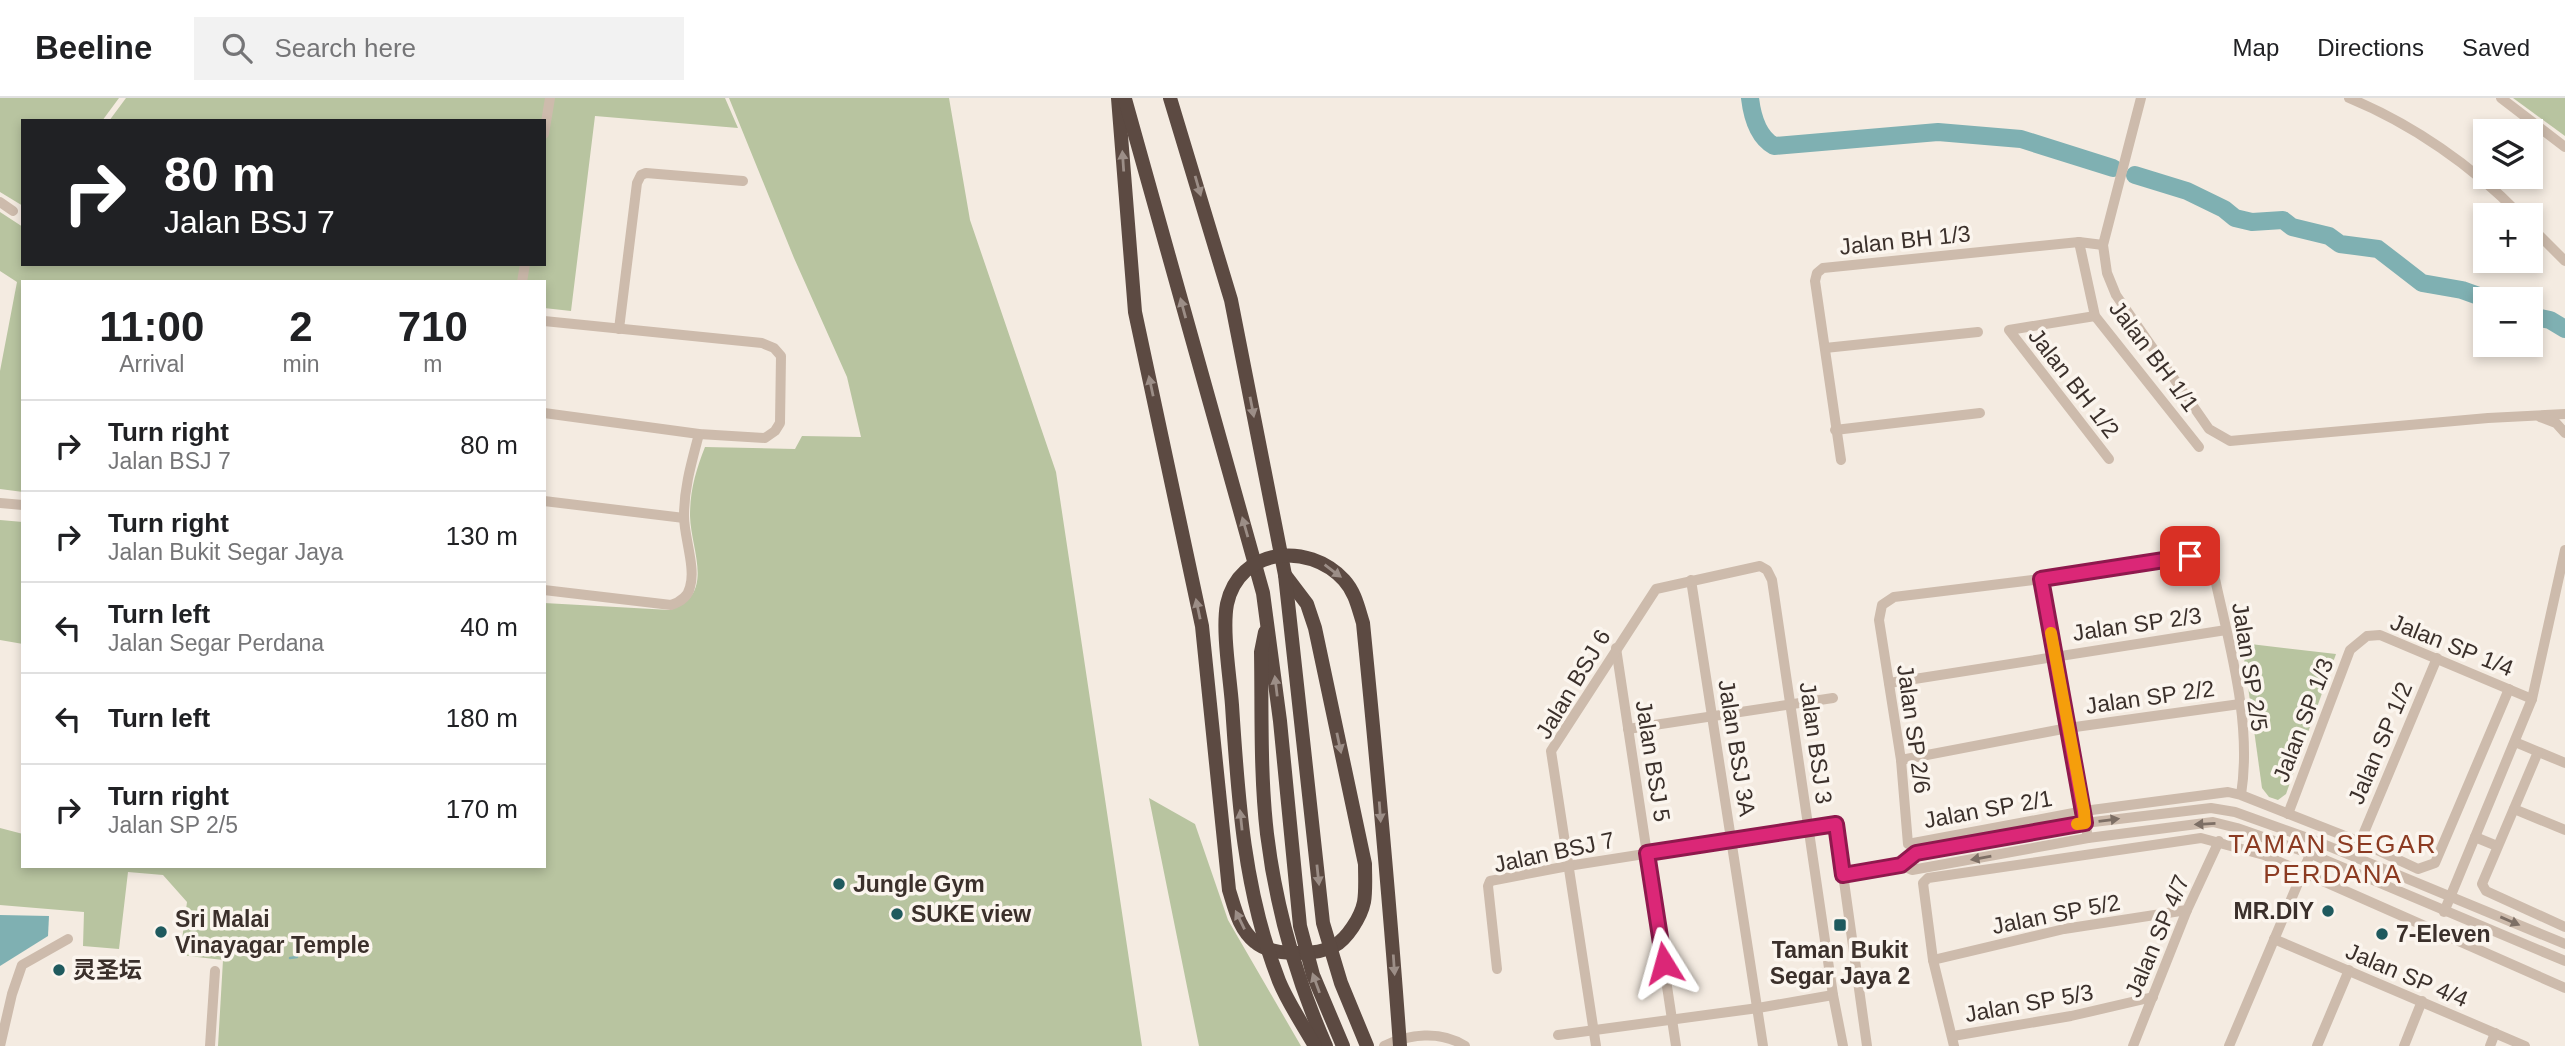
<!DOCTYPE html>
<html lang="en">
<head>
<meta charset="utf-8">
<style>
  :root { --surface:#fff; --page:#f2f2f2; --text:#202124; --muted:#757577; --line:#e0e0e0 }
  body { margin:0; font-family:Helvetica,"Noto Sans SC",sans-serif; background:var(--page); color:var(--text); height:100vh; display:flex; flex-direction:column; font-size:26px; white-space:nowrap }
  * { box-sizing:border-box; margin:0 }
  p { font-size:23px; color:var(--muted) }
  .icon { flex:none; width:38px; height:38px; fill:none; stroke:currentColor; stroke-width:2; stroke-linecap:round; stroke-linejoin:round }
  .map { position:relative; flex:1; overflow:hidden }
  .drawer { position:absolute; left:21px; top:182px; width:525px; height:588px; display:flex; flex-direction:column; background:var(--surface); border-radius:0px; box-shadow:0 4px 10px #0003 }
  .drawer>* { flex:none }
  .guide { position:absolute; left:21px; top:21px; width:525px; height:147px; border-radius:0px; box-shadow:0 4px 10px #0003; background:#202124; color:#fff; overflow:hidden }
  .fabs { position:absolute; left:2473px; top:21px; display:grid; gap:14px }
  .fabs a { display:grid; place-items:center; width:70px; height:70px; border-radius:0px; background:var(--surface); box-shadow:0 4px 10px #0003; font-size:35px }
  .pin { position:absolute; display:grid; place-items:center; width:60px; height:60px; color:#fff; margin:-30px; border-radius:14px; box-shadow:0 4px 10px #0006 }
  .me { position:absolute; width:77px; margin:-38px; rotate:352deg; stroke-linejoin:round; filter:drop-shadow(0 0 5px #0008) }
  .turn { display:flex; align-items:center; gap:24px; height:147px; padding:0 28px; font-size:32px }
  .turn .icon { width:91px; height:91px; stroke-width:2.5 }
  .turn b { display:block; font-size:49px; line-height:60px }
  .eta { display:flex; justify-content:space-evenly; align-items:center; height:119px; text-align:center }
  .eta b { font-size:42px; font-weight:700; line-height:49px }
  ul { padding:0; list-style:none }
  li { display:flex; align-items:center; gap:21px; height:91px; padding:0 28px; border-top:2px solid var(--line) }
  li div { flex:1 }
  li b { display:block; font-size:26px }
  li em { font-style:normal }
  header { display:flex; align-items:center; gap:42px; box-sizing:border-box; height:98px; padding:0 35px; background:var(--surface); border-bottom:2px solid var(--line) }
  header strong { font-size:33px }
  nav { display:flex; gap:38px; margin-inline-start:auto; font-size:24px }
  .search { width:490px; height:63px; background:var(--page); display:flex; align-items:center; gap:18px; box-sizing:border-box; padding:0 24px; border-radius:0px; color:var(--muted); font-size:26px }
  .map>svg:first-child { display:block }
  .green { fill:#b8c4a0 }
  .water { fill:#7fb0b2 }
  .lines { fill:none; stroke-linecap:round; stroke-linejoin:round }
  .stream { stroke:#7fb0b2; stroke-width:2.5 }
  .river { stroke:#7fb0b2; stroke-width:18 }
  .minor { stroke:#cdbbac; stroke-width:10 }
  .highway { stroke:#5c4a42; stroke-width:14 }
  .oneway { fill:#9c8e87 }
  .oneway2 { fill:#7d6f65 }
  .route-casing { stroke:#8e194d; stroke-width:18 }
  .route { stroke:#db2777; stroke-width:12 }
  .slow { stroke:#f59e0b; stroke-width:12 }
  .poi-dot { fill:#1f5a5e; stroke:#fbf5ee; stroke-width:2.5 }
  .labels { text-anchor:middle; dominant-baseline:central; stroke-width:7; stroke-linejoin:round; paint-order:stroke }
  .street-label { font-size:23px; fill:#3b302b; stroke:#fbf5ee }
  .poi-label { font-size:23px; font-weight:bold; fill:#3b302b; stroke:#fbf5ee; text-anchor:start }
  .quarter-label { font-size:26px; letter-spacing:2px; fill:#8c3b22; stroke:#fbf5ee }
</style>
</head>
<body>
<header>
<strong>Beeline</strong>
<div class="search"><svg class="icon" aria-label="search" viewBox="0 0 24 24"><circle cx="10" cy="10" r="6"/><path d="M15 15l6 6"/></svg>Search here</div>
<nav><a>Map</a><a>Directions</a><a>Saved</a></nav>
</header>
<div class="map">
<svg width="2565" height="948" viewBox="0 0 2565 948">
  <rect width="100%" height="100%" fill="#f4ebe1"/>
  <g class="green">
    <path d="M0 0H119L102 23H23V108L0 94Z"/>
    <path d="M126 0H725L738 30 595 18 571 213 544 210V184H23V394L0 391V273L17 184 0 173V114L23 129V166H544V23H109Z"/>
    <path d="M729 0H949L970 122 1056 374 1142 948H218L223 862 180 857 187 804 163 777 128 774 119 851 83 848 84 814 0 807V730L23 736V768H544V505L670 512C716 497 691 453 690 418 690 392 696 372 705 349L795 351 802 338 861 339 847 279 794 160Z"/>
    <path d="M2513 0H2565V38Z"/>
    <path d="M0 422 23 424V546L0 542Z"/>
    <path d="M2242 545 2336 556 2286 696 2278 702 2269 699 2262 690Z"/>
    <path d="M1149 700 1195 726 1228 822 1301 948H1199Z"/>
  </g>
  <path class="water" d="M0 817 49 818 48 838 0 868Z"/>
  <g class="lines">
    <path class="stream" d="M290 860 297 859"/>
    <g class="river">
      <path d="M1750 0C1752 17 1758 39 1774 48L1938 34 2021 41 2113 70"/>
      <path d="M2135 77 2187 93 2224 111 2235 120 2252 124 2283 122 2292 129 2329 138 2340 146 2378 151 2422 185 2462 192 2487 201"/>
      <path d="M2530 218 2550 222 2565 231"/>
    </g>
    <g class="minor">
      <path d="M2141 0 2103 147 2107 175 2116 197 2209 331 2230 343 2488 320 2565 316"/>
      <path d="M2349 0C2412 26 2473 68 2520 117"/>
      <path d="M2501 0 2565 49"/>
      <path d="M544 36 550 0"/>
      <path d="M0 104 13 113"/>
      <path d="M2530 128 2565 163"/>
      <path d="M2079 144 2095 218 2199 349"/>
      <path d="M522 184 525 166"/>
      <path d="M2095 218 2009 232 2109 361"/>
      <path d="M544 223 762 245 774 250 781 258 780 325 775 333 765 340 699 336 544 315"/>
      <path d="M619 231 637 85 641 77 646 75 743 83"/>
      <path d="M1825 250 1978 234"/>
      <path d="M2540 319 2556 325 2565 335"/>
      <path d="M1835 332 1980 315"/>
      <path d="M1841 362 1815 183 1817 175 1823 170 2079 144 2103 147"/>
      <path d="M544 403 684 420"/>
      <path d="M0 405 23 407"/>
      <path d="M2041 481 2088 740"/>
      <path d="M1691 482 1763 948"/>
      <path d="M544 492 671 507C680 504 688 499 690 489 696 470 684 439 684 418 684 389 692 363 699 336"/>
      <path d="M1616 550 1676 948"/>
      <path d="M1889 585 2226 532"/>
      <path d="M1628 631 1833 600"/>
      <path d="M2515 644 2565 665"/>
      <path d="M2538 654 2482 786 2486 793 2565 829"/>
      <path d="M1901 662 2068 630 2240 606"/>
      <path d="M2241 697C2253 621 2227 540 2212 467L2204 460 2190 458 2041 481 1894 499 1882 507 1879 522 1901 662 1908 746 2084 713 2228 694 2241 697 2360 744 2418 771 2435 765 2509 591"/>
      <path d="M2514 711 2565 732"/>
      <path d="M2288 716 2350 552 2367 538 2380 537 2532 601"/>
      <path d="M2475 739 2497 748"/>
      <path d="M2360 744 2437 560"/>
      <path d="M1901 767 1912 772 2088 740 2213 724 2237 730 2311 756 2565 863"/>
      <path d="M1843 777 1901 767 1916 755 2085 725 2211 710 2235 714 2316 743 2565 846"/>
      <path d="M2444 814 2532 601 2565 452"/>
      <path d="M2274 841 2525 948"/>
      <path d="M1933 862 2064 831 2187 812"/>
      <path d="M1497 871 1488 788 1490 783 1568 768 1836 726 1867 948"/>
      <path d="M1558 937 1758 910 1833 897"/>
      <path d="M1953 938 2071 918 2153 899"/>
      <path d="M0 948 12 896 22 867 68 841"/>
      <path d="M210 948 215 873"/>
      <path d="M1384 948C1408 936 1441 932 1465 948"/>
      <path d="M1596 948 1551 653 1656 491 1760 468 1767 472 1772 482 1833 897 1843 948"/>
      <path d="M1954 948 1933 862 1923 785 1928 780 2201 740 2264 757 2565 890"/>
      <path d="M2133 948 2187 812 2219 743"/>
      <path d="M2229 948 2312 752"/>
      <path d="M2317 948 2349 872"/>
      <path d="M2404 948 2422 903"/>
      <path d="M2490 948 2495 935"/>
    </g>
    <g class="highway">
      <path d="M1118 0 1135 214 1202 528 1229 792C1235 811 1239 831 1255 844 1270 858 1316 858 1334 848 1347 841 1361 819 1364 804 1366 793 1365 779 1365 766L1315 530 1307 506 1285 477"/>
      <path d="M1170 0 1231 202 1285 477 1323 825 1341 885 1367 948"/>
      <path d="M1125 1 1263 495 1280 623 1300 828 1313 877 1343 948"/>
      <path d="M1265 534 1261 554C1262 614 1260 676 1267 736 1276 810 1296 880 1326 948"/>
      <path d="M1315 948C1303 927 1288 905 1279 883 1244 794 1238 701 1232 607 1230 579 1222 533 1227 506 1239 450 1308 443 1344 482 1355 494 1358 509 1363 525 1377 666 1390 807 1400 948"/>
    </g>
  </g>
  <defs><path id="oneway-solid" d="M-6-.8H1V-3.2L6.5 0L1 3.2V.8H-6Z" transform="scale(1.75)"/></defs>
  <g class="oneway">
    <use href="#oneway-solid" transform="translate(1123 63) rotate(-94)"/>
    <use href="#oneway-solid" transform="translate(1198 88) rotate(74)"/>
    <use href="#oneway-solid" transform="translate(1183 210) rotate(-105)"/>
    <use href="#oneway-solid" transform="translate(1151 288) rotate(-102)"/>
    <use href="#oneway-solid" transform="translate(1252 309) rotate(79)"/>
    <use href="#oneway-solid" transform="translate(1245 429) rotate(-106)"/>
    <use href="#oneway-solid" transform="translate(1333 473) rotate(37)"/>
    <use href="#oneway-solid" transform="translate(1198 511) rotate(-102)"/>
    <use href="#oneway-solid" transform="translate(1276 588) rotate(-97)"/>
    <use href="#oneway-solid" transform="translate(1339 645) rotate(78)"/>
    <use href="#oneway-solid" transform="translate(1380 714) rotate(86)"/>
    <use href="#oneway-solid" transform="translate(1241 722) rotate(-96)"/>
    <use href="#oneway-solid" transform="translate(1318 777) rotate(84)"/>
    <use href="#oneway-solid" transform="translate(1240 822) rotate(-116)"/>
    <use href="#oneway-solid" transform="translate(1394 867) rotate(86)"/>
    <use href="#oneway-solid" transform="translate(1316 885) rotate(-110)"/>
  </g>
  <g class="oneway2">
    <use href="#oneway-solid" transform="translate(2109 722) rotate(-7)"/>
    <use href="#oneway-solid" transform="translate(2205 726) rotate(177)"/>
    <use href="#oneway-solid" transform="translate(1981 760) rotate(170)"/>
    <use href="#oneway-solid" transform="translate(2510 823) rotate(23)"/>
  </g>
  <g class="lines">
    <defs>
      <path id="route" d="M1664 865 1647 755 1836 726 1843 777 1901 767 1916 755 2085 725 2041 481 2190 458"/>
    </defs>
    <use href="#route" class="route-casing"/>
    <use href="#route" class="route"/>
    <path class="slow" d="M2051 535 2084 713 2085 725 2077 726"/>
  </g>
  <g class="poi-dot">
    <circle cx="839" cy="786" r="7"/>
    <circle cx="2328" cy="813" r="7"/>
    <circle cx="897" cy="816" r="7"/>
    <rect x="1833" y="820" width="14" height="14" rx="3.5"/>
    <circle cx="161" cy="834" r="7"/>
    <circle cx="2382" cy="836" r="7"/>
    <circle cx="59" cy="872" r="7"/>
  </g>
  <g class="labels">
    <g class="street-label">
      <text transform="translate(1905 142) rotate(-6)">Jalan BH 1/3</text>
      <text transform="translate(2154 258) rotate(53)">Jalan BH 1/1</text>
      <text transform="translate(2074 285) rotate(52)">Jalan BH 1/2</text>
      <text transform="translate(2137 526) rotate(-8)">Jalan SP 2/3</text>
      <text transform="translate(2452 547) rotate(22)">Jalan SP 1/4</text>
      <text transform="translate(2250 569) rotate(81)">Jalan SP 2/5</text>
      <text transform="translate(1573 586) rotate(-59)">Jalan BSJ 6</text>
      <text transform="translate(2150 599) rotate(-8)">Jalan SP 2/2</text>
      <text transform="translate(2303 622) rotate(-69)">Jalan SP 1/3</text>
      <text transform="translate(1914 631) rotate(82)">Jalan SP 2/6</text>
      <text transform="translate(1816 645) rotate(82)">Jalan BSJ 3</text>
      <text transform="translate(2380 645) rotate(-67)">Jalan SP 1/2</text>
      <text transform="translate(1737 650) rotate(81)">Jalan BSJ 3A</text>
      <text transform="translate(1653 663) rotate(81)">Jalan BSJ 5</text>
      <text transform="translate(1988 711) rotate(-10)">Jalan SP 2/1</text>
      <text transform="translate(1554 754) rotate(-12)">Jalan BSJ 7</text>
      <text transform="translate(2056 816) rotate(-11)">Jalan SP 5/2</text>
      <text transform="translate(2157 838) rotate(-67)">Jalan SP 4/7</text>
      <text transform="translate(2407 877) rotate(23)">Jalan SP 4/4</text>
      <text transform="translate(2029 905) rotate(-10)">Jalan SP 5/3</text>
    </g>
    <g class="poi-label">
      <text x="853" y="786">Jungle Gym</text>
      <text x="2314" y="813" text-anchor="end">MR.DIY</text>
      <text x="911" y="816">SUKE view</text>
      <text x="175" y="821">Sri Malai<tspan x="175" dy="26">Vinayagar Temple</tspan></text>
      <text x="2396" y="836">7-Eleven</text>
      <text x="1840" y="852" text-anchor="middle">Taman Bukit<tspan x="1840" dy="26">Segar Jaya 2</tspan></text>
      <text x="73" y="872">灵圣坛</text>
    </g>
    <g class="quarter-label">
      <text x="2333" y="746">TAMAN SEGAR<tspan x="2333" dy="30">PERDANA</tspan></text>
    </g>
  </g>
</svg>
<div class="fabs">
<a><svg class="icon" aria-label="layers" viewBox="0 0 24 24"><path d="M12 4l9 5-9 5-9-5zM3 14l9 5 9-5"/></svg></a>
<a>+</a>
<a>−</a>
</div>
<div class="pin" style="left:2190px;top:458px;background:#d93025"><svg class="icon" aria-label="arrive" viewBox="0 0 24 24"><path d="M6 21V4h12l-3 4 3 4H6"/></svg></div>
<svg class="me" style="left:1664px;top:865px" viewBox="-20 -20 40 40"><path d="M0-17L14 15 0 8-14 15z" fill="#db2777" stroke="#fff" stroke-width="4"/></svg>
<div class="guide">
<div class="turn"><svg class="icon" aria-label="right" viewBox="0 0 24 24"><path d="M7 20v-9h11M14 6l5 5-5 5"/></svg><div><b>80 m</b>Jalan BSJ 7</div></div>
</div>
<section class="drawer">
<div class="eta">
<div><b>11:00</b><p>Arrival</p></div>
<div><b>2</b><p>min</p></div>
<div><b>710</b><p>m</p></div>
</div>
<ul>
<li><svg class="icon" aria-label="right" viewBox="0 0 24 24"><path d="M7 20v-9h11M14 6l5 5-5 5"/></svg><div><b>Turn right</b><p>Jalan BSJ 7</p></div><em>80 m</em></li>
<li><svg class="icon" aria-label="right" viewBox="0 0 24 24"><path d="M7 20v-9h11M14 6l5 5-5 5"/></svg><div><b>Turn right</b><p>Jalan Bukit Segar Jaya</p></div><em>130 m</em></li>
<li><svg class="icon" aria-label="left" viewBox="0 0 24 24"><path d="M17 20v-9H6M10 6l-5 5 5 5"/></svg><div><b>Turn left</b><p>Jalan Segar Perdana</p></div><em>40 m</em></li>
<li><svg class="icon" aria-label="left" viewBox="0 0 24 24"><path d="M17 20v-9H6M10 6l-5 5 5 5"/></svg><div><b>Turn left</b></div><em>180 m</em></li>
<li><svg class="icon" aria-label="right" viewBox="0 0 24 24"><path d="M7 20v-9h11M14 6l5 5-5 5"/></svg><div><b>Turn right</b><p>Jalan SP 2/5</p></div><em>170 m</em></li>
</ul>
</section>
</div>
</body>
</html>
